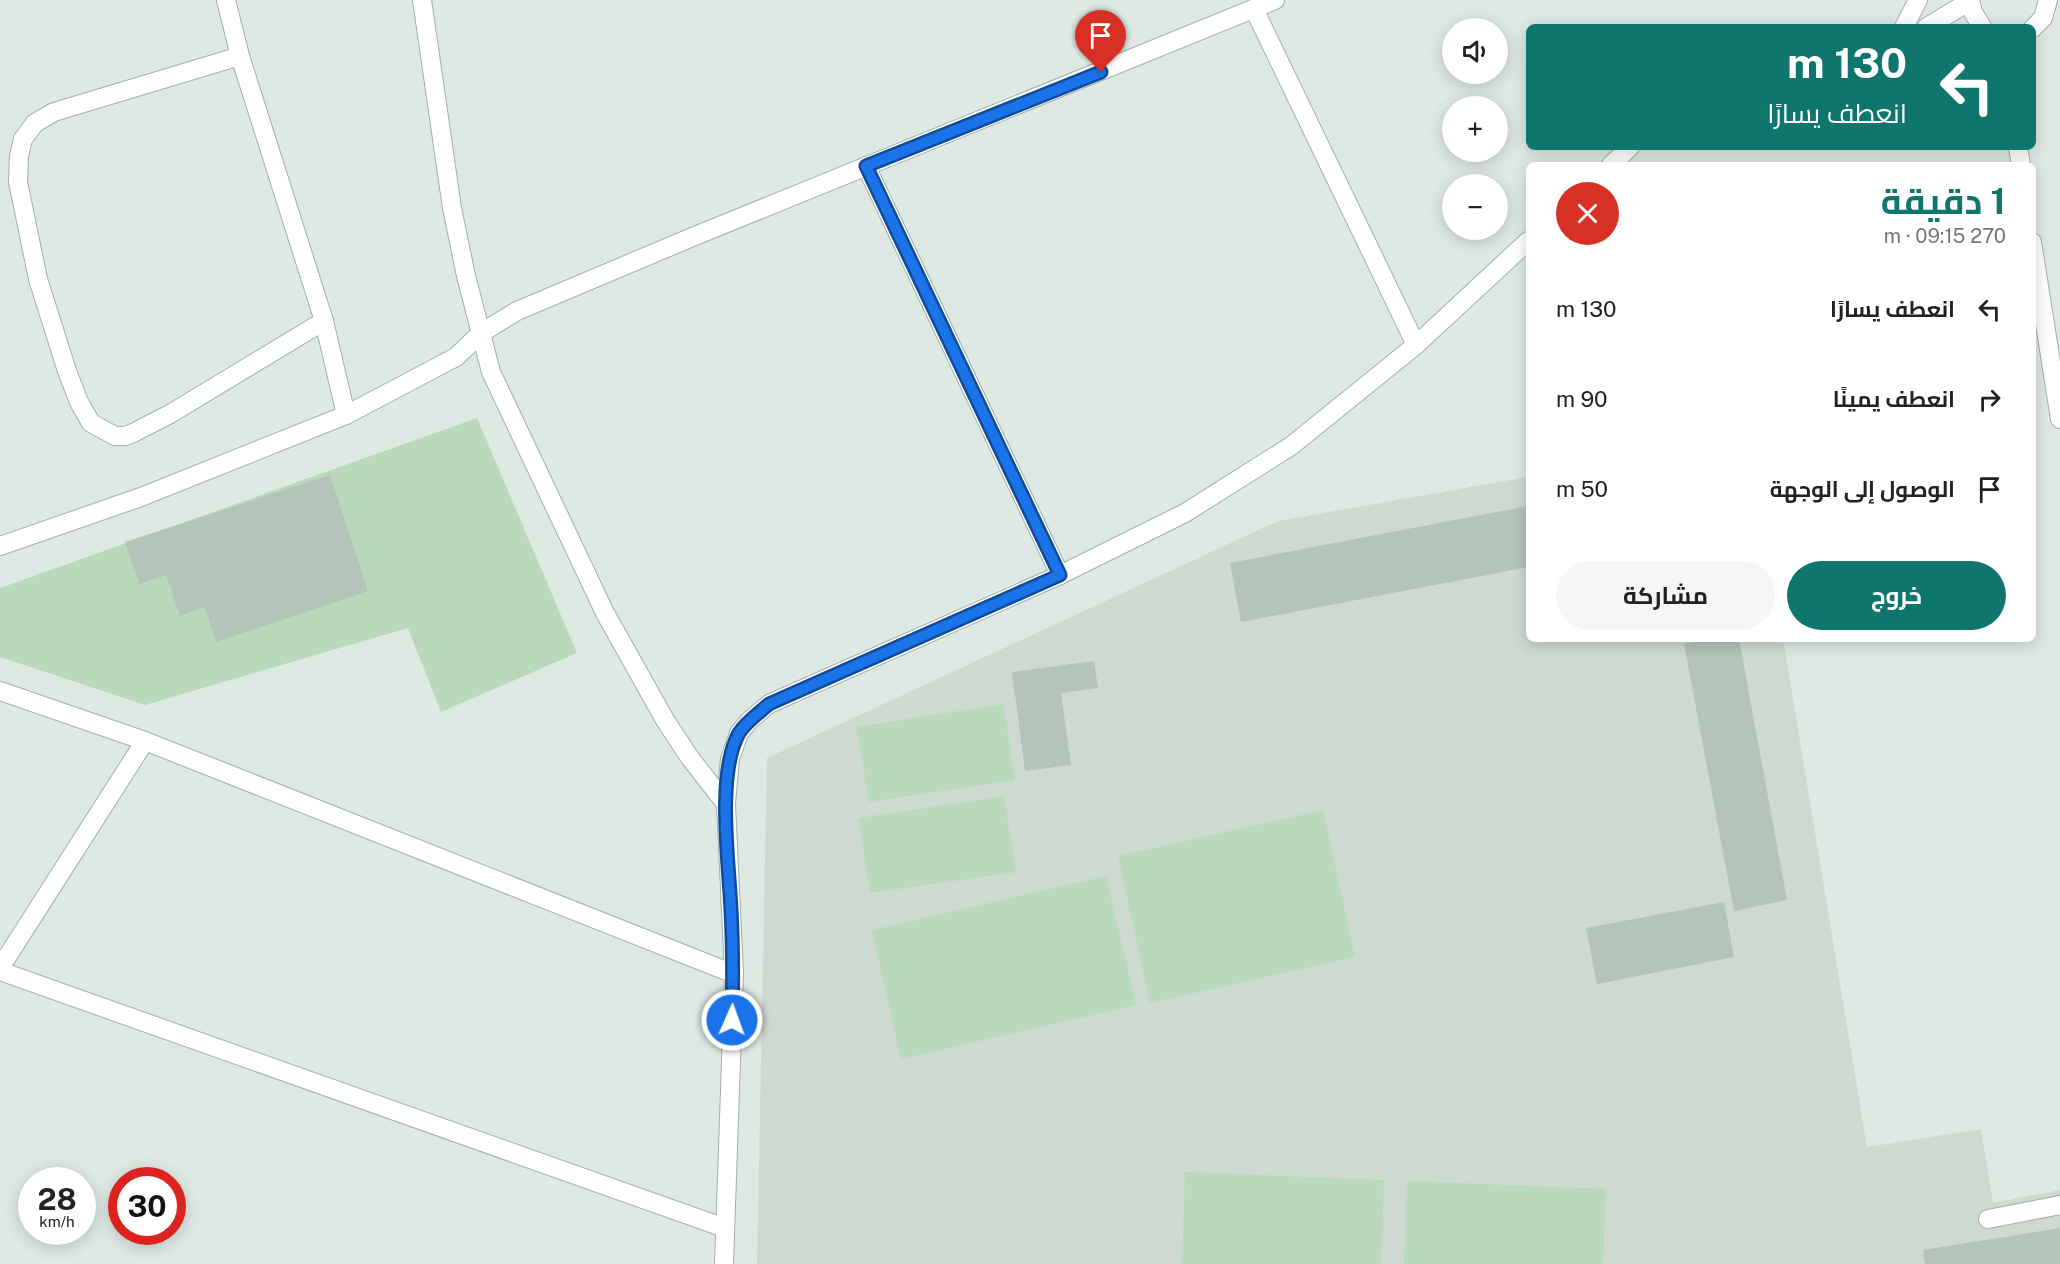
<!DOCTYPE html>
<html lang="ar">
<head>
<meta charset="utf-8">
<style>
  :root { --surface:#fff; --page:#f6f6f6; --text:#222; --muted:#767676; --accent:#0f766e }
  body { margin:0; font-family:"Public Sans",Cairo,sans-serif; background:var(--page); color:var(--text); direction:rtl; height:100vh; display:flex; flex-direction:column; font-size:22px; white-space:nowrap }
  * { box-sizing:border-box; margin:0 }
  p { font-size:20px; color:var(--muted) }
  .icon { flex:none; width:33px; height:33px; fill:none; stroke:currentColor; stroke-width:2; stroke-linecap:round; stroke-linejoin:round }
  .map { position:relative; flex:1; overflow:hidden; direction:ltr }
  .side { position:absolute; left:1526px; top:162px; width:510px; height:480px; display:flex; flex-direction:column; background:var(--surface); border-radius:9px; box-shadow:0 3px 15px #0003; direction:rtl }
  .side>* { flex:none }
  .hud { position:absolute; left:1526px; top:24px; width:510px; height:126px; border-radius:9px; box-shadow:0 3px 15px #0003; direction:rtl; background:#0f766e; color:#fff; overflow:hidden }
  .tools { position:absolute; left:1442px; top:18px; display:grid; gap:12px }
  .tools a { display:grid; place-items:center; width:66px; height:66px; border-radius:50%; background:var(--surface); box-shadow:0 3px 15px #0003; font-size:30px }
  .speed { position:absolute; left:18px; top:1167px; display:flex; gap:12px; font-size:30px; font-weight:700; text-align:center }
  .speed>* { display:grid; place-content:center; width:78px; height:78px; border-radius:50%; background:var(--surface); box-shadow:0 3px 15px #0003; line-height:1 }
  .speed small { font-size:15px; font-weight:400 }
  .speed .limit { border:9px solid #d22; background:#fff; color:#111 }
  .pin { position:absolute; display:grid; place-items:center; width:51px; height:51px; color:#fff; margin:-62px -26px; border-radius:50% 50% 50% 0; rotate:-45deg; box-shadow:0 0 6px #0007 }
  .pin .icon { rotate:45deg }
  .me { position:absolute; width:66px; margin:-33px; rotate:2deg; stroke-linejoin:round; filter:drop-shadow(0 0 4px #0008) }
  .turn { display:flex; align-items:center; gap:21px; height:126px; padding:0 30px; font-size:27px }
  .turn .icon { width:78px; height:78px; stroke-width:2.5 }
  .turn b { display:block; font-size:42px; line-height:51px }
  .round { display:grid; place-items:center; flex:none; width:63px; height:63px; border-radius:32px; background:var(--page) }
  .head { display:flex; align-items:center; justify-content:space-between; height:102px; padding:0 30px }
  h1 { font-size:36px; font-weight:700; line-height:45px; color:var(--accent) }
  .cta { display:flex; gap:12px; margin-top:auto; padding:12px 30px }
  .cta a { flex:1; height:69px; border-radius:36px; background:var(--accent); color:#fff; font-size:24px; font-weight:700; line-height:69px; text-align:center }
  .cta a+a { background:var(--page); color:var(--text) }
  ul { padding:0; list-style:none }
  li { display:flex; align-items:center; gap:18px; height:90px; padding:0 30px }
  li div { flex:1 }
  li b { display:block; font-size:22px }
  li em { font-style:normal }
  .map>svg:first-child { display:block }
  .built { fill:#cdd9d1 }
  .green { fill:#b8dabb }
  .building { fill:#b4c4bb }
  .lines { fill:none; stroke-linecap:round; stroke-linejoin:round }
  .lane-casing { stroke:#a2b0a9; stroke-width:20 }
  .street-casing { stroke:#a2b0a9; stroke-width:20 }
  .lane { stroke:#fff; stroke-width:18 }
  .street { stroke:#fff; stroke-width:18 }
  .route-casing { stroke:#114b97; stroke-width:15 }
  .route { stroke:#1a73e8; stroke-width:10 }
</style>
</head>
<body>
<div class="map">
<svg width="2060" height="1264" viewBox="0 0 2060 1264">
  <rect width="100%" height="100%" fill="#dfe9e3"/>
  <path class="built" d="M1528 477V639H1783L1867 1147 1981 1129 1993 1203 2060 1190V1264H757L767 758 1278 521Z"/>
  <g class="green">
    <path d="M477 418 577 653 441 712 408 628 145 705 0 657V588Z"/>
    <path d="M1003 704 1015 780 869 802 857 727Z"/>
    <path d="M1004 796 1016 872 870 893 859 818Z"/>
    <path d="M1323 810 1355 957 1150 1003 1118 856Z"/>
    <path d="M1106 876 1136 1005 901 1059 872 930Z"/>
    <path d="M1185 1172 1384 1180 1381 1264H1182Z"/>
    <path d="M1407 1181 1606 1189 1603 1264H1404Z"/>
  </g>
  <g class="building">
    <path d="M330 475 368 591 216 642 205 607 180 616 166 575 139 584 125 542Z"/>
    <path d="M1528 506V567L1241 622 1230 563Z"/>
    <path d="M1709 639H1739L1787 900 1734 911 1684 644Z"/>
    <path d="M1094 661 1098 688 1061 693 1071 765 1025 771 1012 672Z"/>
    <path d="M1724 902 1734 957 1597 984 1586 928Z"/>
    <path d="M2060 1228V1264H1925L1923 1250Z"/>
  </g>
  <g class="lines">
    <defs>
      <path id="lane" d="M1988 1219 2060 1205"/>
      <g id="street">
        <path d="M226 0 240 56 324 321 346 415"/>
        <path d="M422 0 452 208 466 276 491 372 605 613 665 720 690 758 726 804"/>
        <path d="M1970 0 1973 12 1982 27"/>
        <path d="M1254 9 1416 345"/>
        <path d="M1904 27 1918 0"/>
        <path d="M1927 27 1970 1"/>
        <path d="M2032 29 2043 18 2048 0"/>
        <path d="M240 56 54 112 35 123 23 139 19 156 18 182 38 279 67 371 79 402 91 423 115 436H125L133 433 170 414 324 321"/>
        <path d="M2018 147 2021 165"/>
        <path d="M1611 165 1630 147"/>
        <path d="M866 166 1060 575"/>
        <path d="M2032 242 2060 419"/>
        <path d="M0 546 141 497 346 415 456 357 481 333 517 311 690 238 1275 0"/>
        <path d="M0 691 145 741 734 974"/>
        <path d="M0 968 145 741"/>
        <path d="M0 971 725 1228"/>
        <path d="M724 1264 734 974 726 804 730 759 739 733 749 721 769 704 1060 575 1185 513 1291 446 1416 345 1528 241"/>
      </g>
    </defs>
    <use href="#lane" class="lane-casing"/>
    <use href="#street" class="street-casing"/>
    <use href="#lane" class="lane"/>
    <use href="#street" class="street"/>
  </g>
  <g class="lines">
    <defs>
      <path id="route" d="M732 1020C733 983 733 947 731 910 729 863 716 774 739 733 746 722 759 713 769 704L1060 575 866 166 1101 72"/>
    </defs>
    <use href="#route" class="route-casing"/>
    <use href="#route" class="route"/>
  </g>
</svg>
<div class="tools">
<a><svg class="icon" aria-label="sound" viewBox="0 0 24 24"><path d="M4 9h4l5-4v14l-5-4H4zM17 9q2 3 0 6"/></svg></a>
<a>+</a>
<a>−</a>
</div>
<div class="speed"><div>28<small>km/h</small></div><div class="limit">30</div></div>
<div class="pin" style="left:1101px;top:72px;background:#d93025"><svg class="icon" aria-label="arrive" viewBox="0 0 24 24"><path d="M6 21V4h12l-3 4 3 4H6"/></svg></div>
<svg class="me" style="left:732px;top:1020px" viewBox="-20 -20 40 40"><circle r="17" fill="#1a73e8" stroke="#fff" stroke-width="3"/><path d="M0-11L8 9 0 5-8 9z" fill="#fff"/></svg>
<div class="hud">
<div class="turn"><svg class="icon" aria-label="left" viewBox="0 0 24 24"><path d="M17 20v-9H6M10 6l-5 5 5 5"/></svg><div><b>130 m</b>انعطف يسارًا</div></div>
</div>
<section class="side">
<div class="head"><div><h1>1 دقيقة</h1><p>270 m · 09:15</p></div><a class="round" style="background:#d93025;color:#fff"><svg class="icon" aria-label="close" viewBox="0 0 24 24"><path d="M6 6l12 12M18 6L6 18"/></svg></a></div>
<ul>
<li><svg class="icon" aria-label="left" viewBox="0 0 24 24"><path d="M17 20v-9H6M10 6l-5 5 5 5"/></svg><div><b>انعطف يسارًا</b></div><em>130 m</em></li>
<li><svg class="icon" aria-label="right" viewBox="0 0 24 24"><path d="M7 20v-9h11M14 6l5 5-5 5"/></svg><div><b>انعطف يمينًا</b></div><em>90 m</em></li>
<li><svg class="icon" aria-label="arrive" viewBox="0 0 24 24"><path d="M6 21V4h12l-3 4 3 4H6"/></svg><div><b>الوصول إلى الوجهة</b></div><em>50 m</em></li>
</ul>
<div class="cta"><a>خروج</a><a>مشاركة</a></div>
</section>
</div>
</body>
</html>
